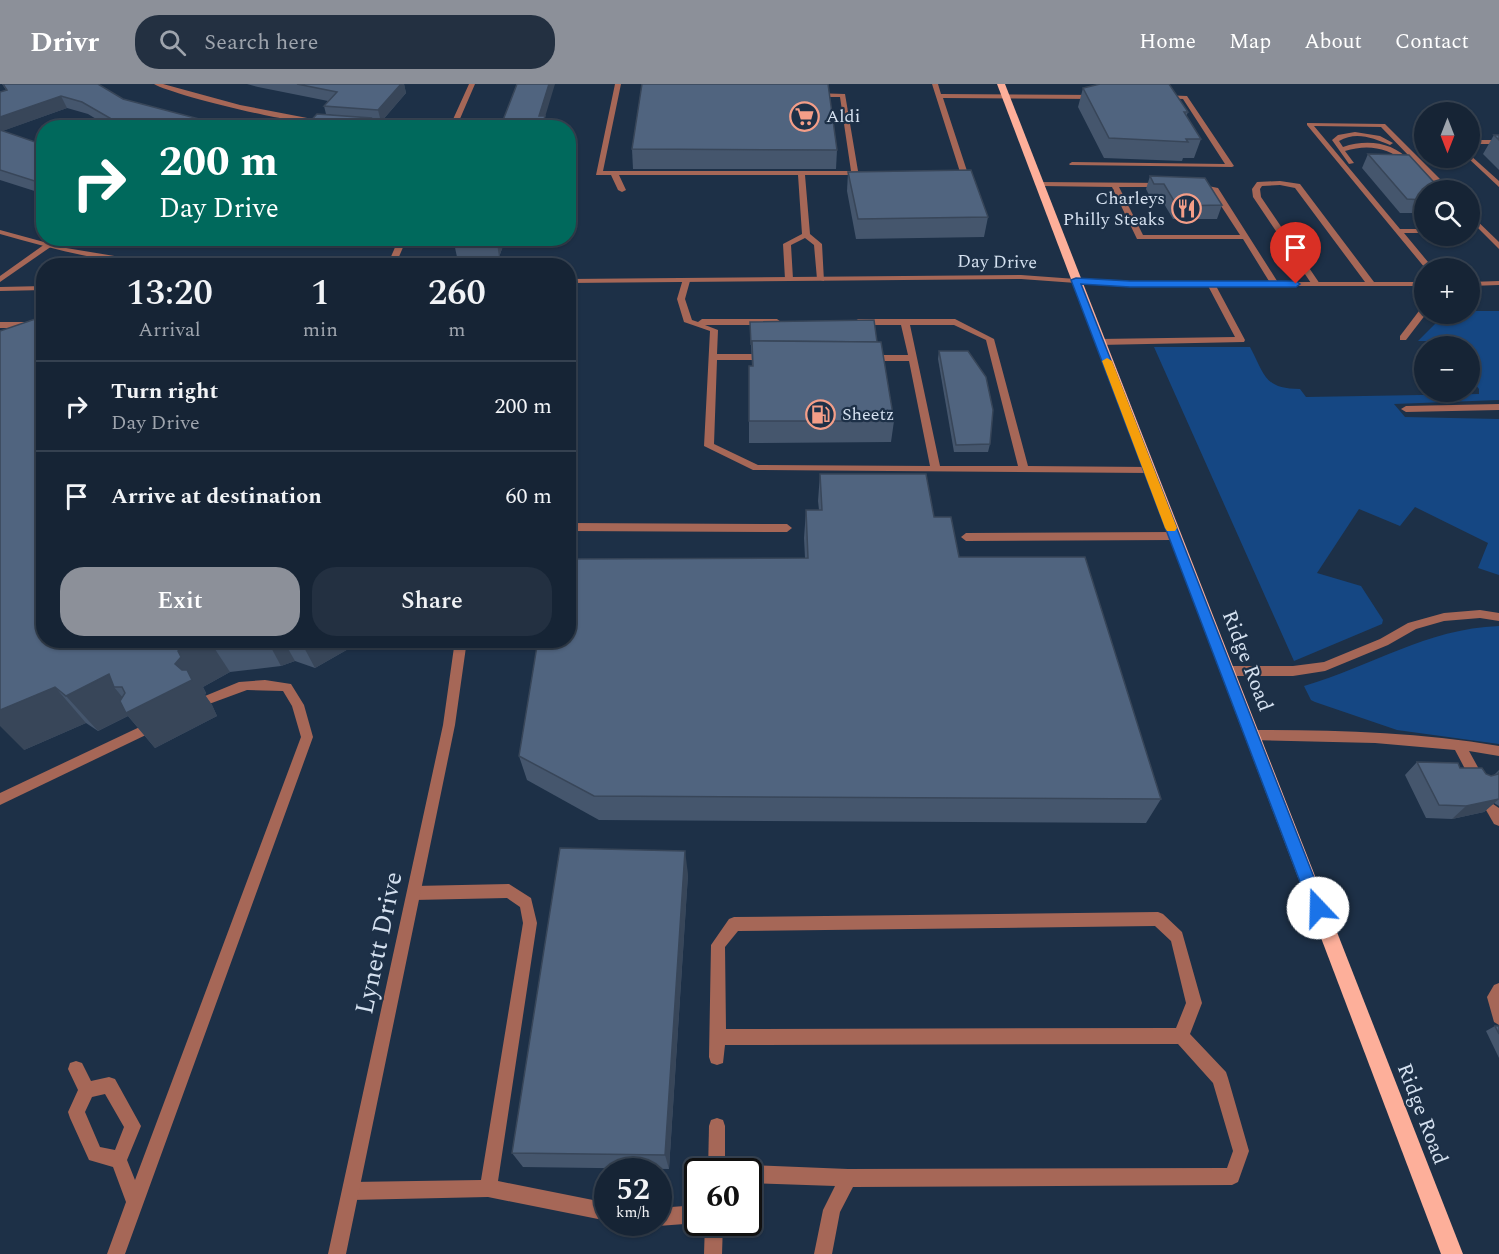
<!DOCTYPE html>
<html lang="en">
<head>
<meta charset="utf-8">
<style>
  :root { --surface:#162435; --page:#233041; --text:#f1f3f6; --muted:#9ea4ad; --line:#354150; --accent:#8c9099 }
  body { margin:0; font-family:Spectral,serif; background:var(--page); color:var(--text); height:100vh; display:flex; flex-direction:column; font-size:22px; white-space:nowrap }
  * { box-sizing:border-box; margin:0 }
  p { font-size:20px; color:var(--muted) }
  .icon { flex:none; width:33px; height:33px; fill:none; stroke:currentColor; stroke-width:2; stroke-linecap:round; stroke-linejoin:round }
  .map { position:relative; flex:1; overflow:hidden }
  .details { position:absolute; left:36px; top:174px; width:540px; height:390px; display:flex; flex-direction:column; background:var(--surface); border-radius:24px; box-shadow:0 2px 4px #0004,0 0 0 2px var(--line) }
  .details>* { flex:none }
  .banner { position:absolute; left:36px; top:36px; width:540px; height:126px; border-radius:24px; box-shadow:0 2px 4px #0004,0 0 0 2px var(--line); background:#00695c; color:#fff; overflow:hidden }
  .needle { width:39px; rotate:180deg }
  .buttons { position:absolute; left:1414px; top:18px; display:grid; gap:12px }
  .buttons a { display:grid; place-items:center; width:66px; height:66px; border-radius:50%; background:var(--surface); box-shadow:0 2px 4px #0004,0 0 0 2px var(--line); font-size:30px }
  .speed { position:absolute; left:594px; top:1074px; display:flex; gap:12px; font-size:30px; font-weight:700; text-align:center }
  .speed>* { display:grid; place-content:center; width:78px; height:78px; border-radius:50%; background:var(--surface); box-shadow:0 2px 4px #0004,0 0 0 2px var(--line); line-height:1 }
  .speed small { font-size:15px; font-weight:400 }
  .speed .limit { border:3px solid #111; border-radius:9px; background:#fff; color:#111 }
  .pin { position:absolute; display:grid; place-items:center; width:51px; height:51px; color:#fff; margin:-62px -26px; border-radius:50% 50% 50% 0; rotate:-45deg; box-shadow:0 0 6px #0007 }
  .pin .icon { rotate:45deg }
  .me { position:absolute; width:66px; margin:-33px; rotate:339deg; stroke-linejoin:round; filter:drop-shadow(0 0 4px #0008) }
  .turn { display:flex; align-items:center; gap:21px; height:126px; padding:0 24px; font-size:27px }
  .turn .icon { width:78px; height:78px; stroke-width:2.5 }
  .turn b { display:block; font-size:42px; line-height:51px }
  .eta { display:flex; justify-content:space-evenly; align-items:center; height:102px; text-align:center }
  .eta b { font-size:36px; font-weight:600; line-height:42px }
  .button { display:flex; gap:12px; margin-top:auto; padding:12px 24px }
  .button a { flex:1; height:69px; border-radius:24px; background:var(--accent); color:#fff; font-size:24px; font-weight:600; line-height:69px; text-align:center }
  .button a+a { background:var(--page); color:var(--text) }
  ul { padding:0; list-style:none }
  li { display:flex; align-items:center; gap:18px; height:90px; padding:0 24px; border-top:2px solid var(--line) }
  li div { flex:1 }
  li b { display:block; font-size:22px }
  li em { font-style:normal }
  header { display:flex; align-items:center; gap:36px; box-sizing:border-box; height:84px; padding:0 30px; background:var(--accent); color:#fff }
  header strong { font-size:28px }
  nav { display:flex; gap:33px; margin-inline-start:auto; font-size:21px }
  .search { width:420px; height:54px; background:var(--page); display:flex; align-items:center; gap:15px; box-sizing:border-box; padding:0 21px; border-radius:24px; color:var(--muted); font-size:22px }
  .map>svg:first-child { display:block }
  .green { fill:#154783 }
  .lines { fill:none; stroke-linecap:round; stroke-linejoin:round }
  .service { fill:#a66757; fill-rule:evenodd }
  .minor { fill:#a66757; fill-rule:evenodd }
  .tertiary { fill:#a66757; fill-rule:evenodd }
  .primary { fill:#fdaf9a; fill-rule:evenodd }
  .wall { fill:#45566d }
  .shaded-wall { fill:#384659 }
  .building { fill:#50647f; stroke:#384659; stroke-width:1.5 }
  .route { fill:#1a73e8; stroke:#114b97; stroke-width:1.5 }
  .slow { fill:#f59e0b }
  .labels { text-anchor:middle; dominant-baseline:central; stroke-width:4.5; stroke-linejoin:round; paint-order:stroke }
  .far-poi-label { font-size:18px; fill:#d5e1f0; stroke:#1d3047; text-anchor:start }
  .far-street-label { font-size:18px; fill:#d5e1f0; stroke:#1d3047 }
  .street-label { font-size:21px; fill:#d5e1f0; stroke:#1d3047 }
  .near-street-label { font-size:26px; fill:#d5e1f0; stroke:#1d3047 }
</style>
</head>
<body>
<header>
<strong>Drivr</strong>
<div class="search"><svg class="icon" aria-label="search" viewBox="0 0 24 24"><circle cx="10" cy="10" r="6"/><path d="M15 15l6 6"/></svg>Search here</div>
<nav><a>Home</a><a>Map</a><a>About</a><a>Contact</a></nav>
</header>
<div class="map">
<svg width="1499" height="1170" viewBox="0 0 1499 1170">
  <rect width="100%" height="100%" fill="#1d3047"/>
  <g class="green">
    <path d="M1470 227H1499V316L1394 320 1405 333 1499 335V491L1478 484 1488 459 1415 423 1400 442 1359 425 1317 489 1361 502 1383 536 1382 540 1294 577 1154 263H1250C1265 291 1264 305 1300 305L1306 313 1479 310V305L1470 293V262H1446L1438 257H1418L1445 230H1470Z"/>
    <path d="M1499 542V660L1397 646 1315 618 1311 616 1304 602C1373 582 1425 545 1499 542Z"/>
  </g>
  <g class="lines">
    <g class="service">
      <path d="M615 0H621L603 87H851L840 13H813L810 11 813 9 845 10 858 87 868 89 864 91H805L810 150 822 160 824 197 817 195 814 161 805 154 791 161 793 195 789 197 785 195 783 160 802 150 798 91H619L626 106 622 108 618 106 611 91H596Z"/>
      <path d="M932 0H938L941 10 1097 11 1100 13 1097 15 943 14 968 90C963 93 952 93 947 90L948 88H960Z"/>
      <path d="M1162 11 1187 12 1234 82 1232 83 1070 81 1069 80 1072 78 1225 80 1183 15 1160 14V12Z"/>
      <path d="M1307 39 1385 40 1449 104V106H1442L1381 43 1314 42 1400 145H1425V149H1404L1433 184H1425L1307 41Z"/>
      <path d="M1355 48 1380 52 1393 59 1390 61C1373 54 1356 47 1339 57L1343 63C1367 55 1393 58 1410 77L1405 78C1387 63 1367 60 1345 67L1354 79 1349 80 1332 56 1338 51Z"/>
      <rect x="1470" y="56" width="29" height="4"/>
      <path d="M1470 71 1499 97V103L1468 74Z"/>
      <path d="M1280 97 1300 100 1374 198V202H1368L1295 104 1280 101 1262 102 1260 105 1261 113 1320 200 1313 202 1253 113 1252 105 1257 98Z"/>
      <path d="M1038 98 1165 99 1166 101 1162 103H1119L1143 151H1240L1212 108 1194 102 1198 100 1218 104 1279 200 1272 202 1243 155H1137L1112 103 1041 102 1037 100Z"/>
      <path d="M1470 130 1499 158V165L1470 136Z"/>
      <path d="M45 160 52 162 0 198V192Z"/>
      <path d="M683 195 690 197 685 215 692 236 698 238 702 235H777L781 238 777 241H705L718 246 717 270H767L771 273 767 276H717L714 360 758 381 930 382 909 277H869L865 274 869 271H908L901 241H858L854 238 858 235H955L994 255 1028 382 1149 383 1154 386 1149 389 753 386 704 362 710 247 684 238 677 215ZM910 241H954L986 256 1018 382H940Z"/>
      <path d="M1208 198 1215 200 1245 256 1244 258 1099 261 1095 258 1099 255 1235 253 1207 200Z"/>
      <path d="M44 202V206L0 207V203Z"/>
      <path d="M1425 222 1426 230 1406 256H1400V252L1422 223Z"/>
      <rect x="0" y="238" width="44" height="6"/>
      <path d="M1499 320V326L1406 328 1401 325 1406 322Z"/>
      <path d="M568 439 787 440 792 444 787 448 568 447Z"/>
      <path d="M1174 448 1179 452 1174 456 966 457 961 453 966 449Z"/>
      <path d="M1480 526 1499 529V537L1480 534 1444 537 1416 545 1388 561 1325 587 1293 592H1226L1222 590 1220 587 1222 584 1226 582H1293L1324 578 1380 555 1408 539 1444 529Z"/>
      <path d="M265 596 291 600 304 621 313 653 125 1170H107L126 1118 113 1083 89 1076 70 1034 68 1028 78 1006 68 985 70 979 76 977 82 979 91 997 109 993 115 995 141 1042 127 1076 135 1096 301 653 292 622 283 607 247 606 209 620 205 618 203 615 205 612 239 598ZM105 1010 124 1043 115 1066 100 1063 85 1028 92 1013Z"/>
      <path d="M146 640 150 641 152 645 150 649 0 721V709Z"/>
      <path d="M1251 646C1334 646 1417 648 1499 662V672L1469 667 1485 696 1483 700 1478 702 1473 700 1455 666 1375 659 1251 656 1247 655 1245 651 1247 647Z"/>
      <path d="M1493 720 1499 724V742L1494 740 1486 726 1488 722Z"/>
      <path d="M509 800 531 814 537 839 498 1097 608 1119V1137L488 1113 351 1116 345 1113 342 1107 345 1101 351 1098 481 1096 523 839 520 823 507 814 414 816 409 814 407 809 409 804 414 802Z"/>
      <path d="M1158 828 1163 830 1182 848 1202 919 1190 950 1226 988 1228 994 1249 1067 1238 1098 1232 1101 853 1103 840 1128 832 1170H814L823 1126 835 1102 748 1099V1088H741L742 1084 748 1081 848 1085 1227 1084 1233 1067 1213 999 1178 960 725 961 723 979 717 981 711 979 709 973 711 861 729 835 734 833ZM1155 842 1171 857 1186 919 1176 944 726 945 725 863 738 847Z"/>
      <path d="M1499 899V941L1494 938 1487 913 1494 901Z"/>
      <path d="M717 1034 723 1036 725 1042V1088H708L709 1042 711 1036Z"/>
      <path d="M698 1121V1139L658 1142 652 1138H658V1124Z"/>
      <path d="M705 1138H723L722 1170H704Z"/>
    </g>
    <g class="minor">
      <path d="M154 0H163L240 21 328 38C313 46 172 11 154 0Z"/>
      <path d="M469 0H475L456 44C436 44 366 47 354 41L357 39 450 42Z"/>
      <path d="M0 146 66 164 175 182C115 182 57 166 0 150Z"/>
      <path d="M399 154H407L395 182H387Z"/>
      <path d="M1021 191 1076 195 1080 197 1076 199 1021 195 568 199V195Z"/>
      <path d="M455 556H467L455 641 346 1170H328L443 641Z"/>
    </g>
    <g class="tertiary">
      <path d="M1073 195 1129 198H1425V202H1129L1076 199H1073Z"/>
      <path d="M1499 197V201L1470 202V198Z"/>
    </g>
    <path class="primary" d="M997 0H1005L1463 1170H1441Z"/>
  </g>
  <g class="wall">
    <path d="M2 0H98L123 15 218 40 244 44H111L88 30 67 24 2 47 44 61V110L0 96V8L6 6Z"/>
    <path d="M247 0H404L406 9 381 38 326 30 324 22 328 17 258 3Z"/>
    <path d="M1083 4 1188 28 1186 33 1201 55 1194 74H1183L1182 77 1104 74 1078 23Z"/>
    <path d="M1494 51H1499V86L1483 70Z"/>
    <path d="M632 65 837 66 836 85H633Z"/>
    <path d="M1368 70 1425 106V129H1400L1362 84Z"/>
    <path d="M848 88 988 133 984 153 856 155 847 107Z"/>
    <path d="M1150 92 1222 121 1217 135H1173L1160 113H1150L1146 105Z"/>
    <path d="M302 154H357L354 158 303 156Z"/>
    <path d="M506 154 499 173H457L454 159Z"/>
    <path d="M750 238 877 258 894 337 891 358 749 359V282H752Z"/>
    <path d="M939 267 990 360 988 368H954L938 275Z"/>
    <path d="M820 390 934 433 959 473 1161 715 1146 739 599 736 527 696 519 672 805 474 804 454 806 426H819L818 417Z"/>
    <path d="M44 556H364L315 584 295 577 281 582 230 588 203 603 206 609 205 611 212 621 217 632 155 664 128 632 98 647 86 639 24 666Z"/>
    <path d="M1417 678 1486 690 1491 692 1494 691 1499 686V722L1494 719 1484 728 1452 735 1426 734 1405 691Z"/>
    <path d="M688 790 669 1085 523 1083 512 1069Z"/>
    <path d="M1495 942H1499V974L1486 947Z"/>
  </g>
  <g class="shaded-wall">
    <path d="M401 0H404L406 9 381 38 378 26Z"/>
    <path d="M549 0H555L545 33 547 44H541L539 32Z"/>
    <path d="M61 12 67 24 0 48V33Z"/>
    <path d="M371 34 374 44H363Z"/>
    <path d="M498 154H506L499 173 497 159Z"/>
    <path d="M198 556H209L230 588 203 603 206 609 205 611 212 621 217 632 155 664 128 632 98 647 66 612 109 590 114 603 133 626 175 580 178 567Z"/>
    <path d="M267 556H283L295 577 281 582Z"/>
    <path d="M300 556H364L315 584Z"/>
    <path d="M55 603 86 639 24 666 0 642V626Z"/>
    <path d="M1499 715 1484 728 1452 735 1466 722Z"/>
    <path d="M685 767 688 790 669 1085 665 1071Z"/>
  </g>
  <g class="building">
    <path d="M3 0H98L123 15 218 40 244 44H127L82 18 61 12 0 33V8L7 6Z"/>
    <path d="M297 0H401L378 26 324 22 337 8Z"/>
    <path d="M517 0H549L539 32H545L541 44H500Z"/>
    <path d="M642 0H828L837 66 632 65Z"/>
    <path d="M1100 0H1169L1188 28H1184L1201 55H1186L1188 58 1109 54 1083 4Z"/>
    <path d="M317 30 371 34 363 44H304Z"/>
    <path d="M0 46 44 61V100L0 86Z"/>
    <path d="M1494 51H1499V56Z"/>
    <path d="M1368 70 1409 71 1441 106H1425V116L1407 115Z"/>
    <path d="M971 86 988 133 858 135 848 88Z"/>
    <path d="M1150 92 1205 94 1222 121 1177 122 1164 100H1154Z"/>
    <path d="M456 154H498L497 159H454Z"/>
    <path d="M44 232V556H198L178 567 181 573 175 580 182 586H187L192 596 126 629 120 617 125 609 122 603H114L109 590 66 612 55 603 0 626V247Z"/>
    <path d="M874 236 877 258 752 257 751 261 750 238Z"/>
    <path d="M752 257 881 258 894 337H749V282H753Z"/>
    <path d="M939 267H968L986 293 993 326 990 360 956 361Z"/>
    <path d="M820 390H926L934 433H951L959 473H1085L1161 715 594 712 519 672 538 556H568V475L808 474 806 426H822Z"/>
    <path d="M1417 678 1458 679 1460 684H1482L1486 690 1491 692 1498 690 1499 688V715L1466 722 1439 721Z"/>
    <path d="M560 764 685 767 665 1071 512 1069Z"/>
    <path d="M1495 942H1499V950Z"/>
  </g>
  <path class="route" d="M1076 194 1130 197H1296L1300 200 1296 203H1130L1081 200 1326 824 1324 829 1318 831 1312 829 1310 824 1071 196Z"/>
  <path class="slow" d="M1107 274 1112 277 1177 444 1175 447H1167L1165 444 1102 277Z"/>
  <defs>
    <symbol id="supermarket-ring" viewBox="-11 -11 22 22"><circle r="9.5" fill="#1d3047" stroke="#f49e88" stroke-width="1.5"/><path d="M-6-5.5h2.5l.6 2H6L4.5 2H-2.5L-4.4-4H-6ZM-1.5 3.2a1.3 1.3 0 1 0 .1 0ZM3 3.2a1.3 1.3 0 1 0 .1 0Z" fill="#f49e88"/></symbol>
    <symbol id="restaurant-ring" viewBox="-11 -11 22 22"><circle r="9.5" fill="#1d3047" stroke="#f49e88" stroke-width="1.5"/><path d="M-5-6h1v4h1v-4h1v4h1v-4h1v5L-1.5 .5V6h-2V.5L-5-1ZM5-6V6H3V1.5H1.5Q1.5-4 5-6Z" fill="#f49e88"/></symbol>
    <symbol id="fuel-ring" viewBox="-11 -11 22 22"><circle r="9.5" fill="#1d3047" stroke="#f49e88" stroke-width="1.5"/><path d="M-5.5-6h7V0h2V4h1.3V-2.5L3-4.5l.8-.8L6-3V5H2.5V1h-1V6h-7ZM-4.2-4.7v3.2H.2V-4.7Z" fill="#f49e88"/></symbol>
  </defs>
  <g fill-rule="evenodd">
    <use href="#supermarket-ring" x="788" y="16" width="33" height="33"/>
    <use href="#restaurant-ring" x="1170" y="108" width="33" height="33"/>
    <use href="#fuel-ring" x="804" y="314" width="33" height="33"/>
  </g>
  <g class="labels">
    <g class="far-poi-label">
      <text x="826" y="32">Aldi</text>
      <text x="1165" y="114" text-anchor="end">Charleys<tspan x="1165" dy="21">Philly Steaks</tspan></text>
      <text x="842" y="330">Sheetz</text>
    </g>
    <g class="far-street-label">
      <text transform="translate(997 178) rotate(1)">Day Drive</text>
    </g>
    <g class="street-label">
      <text transform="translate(1247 577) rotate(69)">Ridge Road</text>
      <text transform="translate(1422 1030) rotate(69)">Ridge Road</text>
    </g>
    <g class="near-street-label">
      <text transform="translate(379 859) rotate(-78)">Lynett Drive</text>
    </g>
  </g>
</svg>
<div class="buttons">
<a><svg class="needle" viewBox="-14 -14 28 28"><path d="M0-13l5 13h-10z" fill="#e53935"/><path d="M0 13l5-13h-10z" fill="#9ea4ad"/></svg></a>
<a><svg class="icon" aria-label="search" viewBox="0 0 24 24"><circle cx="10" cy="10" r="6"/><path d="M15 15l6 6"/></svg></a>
<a>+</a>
<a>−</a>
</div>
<div class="speed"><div>52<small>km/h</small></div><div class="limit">60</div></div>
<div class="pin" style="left:1296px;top:200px;background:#d93025"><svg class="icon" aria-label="arrive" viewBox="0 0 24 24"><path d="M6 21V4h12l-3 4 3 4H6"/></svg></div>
<svg class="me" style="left:1318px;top:824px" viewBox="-20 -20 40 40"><circle r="19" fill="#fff"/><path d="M0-13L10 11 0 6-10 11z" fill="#1a73e8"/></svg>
<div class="banner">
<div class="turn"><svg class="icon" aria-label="right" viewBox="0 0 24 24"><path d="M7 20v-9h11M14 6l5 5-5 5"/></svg><div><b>200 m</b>Day Drive</div></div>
</div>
<section class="details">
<div class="eta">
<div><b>13:20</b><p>Arrival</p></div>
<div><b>1</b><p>min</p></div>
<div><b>260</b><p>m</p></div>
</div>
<ul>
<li><svg class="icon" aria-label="right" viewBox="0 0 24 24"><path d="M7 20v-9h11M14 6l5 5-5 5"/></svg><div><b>Turn right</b><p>Day Drive</p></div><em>200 m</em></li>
<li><svg class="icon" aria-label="arrive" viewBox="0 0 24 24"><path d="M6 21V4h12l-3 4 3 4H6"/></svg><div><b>Arrive at destination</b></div><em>60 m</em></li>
</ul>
<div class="button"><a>Exit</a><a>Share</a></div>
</section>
</div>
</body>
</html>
